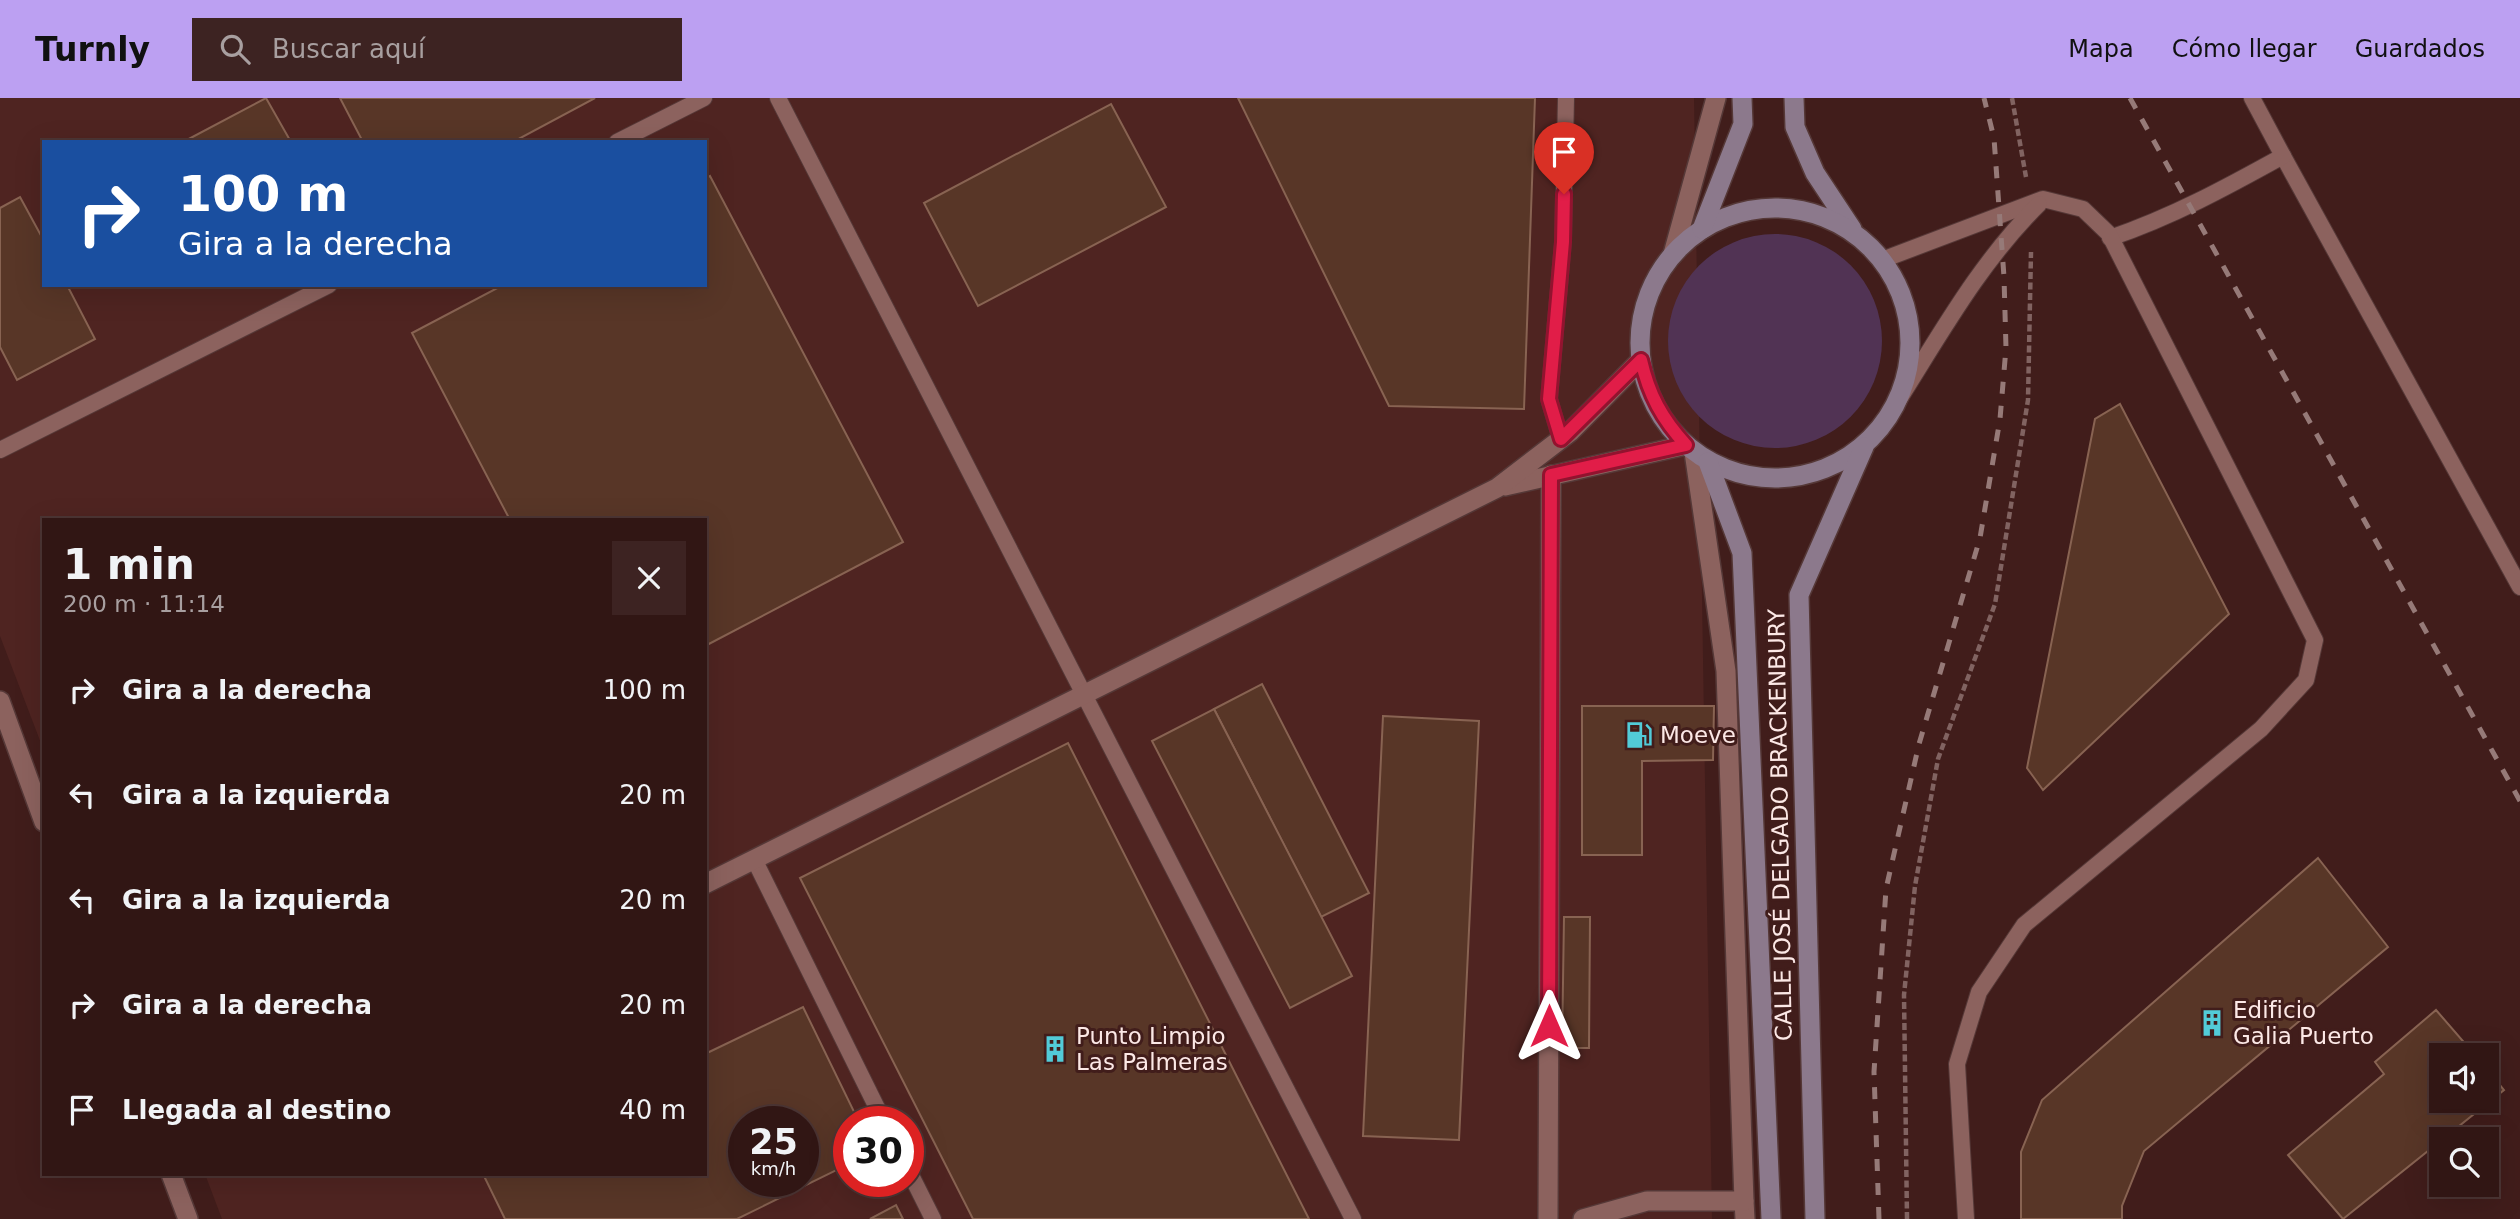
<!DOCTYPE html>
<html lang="es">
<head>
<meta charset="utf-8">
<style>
  :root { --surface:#311614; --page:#3d2322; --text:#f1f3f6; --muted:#a89fa0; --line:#4c3534; --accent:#bca0f2 }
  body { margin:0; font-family:"DejaVu Sans",sans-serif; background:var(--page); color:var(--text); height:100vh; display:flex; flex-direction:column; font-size:26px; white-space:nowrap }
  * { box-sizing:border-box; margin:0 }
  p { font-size:23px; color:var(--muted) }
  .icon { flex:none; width:38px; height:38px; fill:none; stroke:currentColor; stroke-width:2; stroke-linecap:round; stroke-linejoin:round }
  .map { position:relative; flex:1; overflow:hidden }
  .panel { position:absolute; left:42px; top:420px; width:665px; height:658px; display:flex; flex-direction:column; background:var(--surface); border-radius:0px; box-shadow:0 7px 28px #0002,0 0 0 2px var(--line) }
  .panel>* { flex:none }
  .hud { position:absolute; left:42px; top:42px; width:665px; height:147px; border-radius:0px; box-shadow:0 7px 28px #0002,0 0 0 2px var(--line); background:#1a4fa0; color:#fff; overflow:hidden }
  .fabs { position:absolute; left:2429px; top:945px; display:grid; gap:14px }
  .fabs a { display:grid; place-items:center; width:70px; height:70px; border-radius:0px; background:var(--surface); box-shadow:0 7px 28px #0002,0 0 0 2px var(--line); font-size:35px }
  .speed { position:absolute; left:728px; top:1008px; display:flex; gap:14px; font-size:35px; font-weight:700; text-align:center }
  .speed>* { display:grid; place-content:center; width:91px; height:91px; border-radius:50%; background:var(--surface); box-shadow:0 7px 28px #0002,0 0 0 2px var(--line); line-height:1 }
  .speed small { font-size:18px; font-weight:400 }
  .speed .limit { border:10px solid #d22; background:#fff; color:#111 }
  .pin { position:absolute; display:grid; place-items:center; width:60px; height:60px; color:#fff; margin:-72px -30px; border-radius:50% 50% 50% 0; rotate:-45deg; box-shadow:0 0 7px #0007 }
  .pin .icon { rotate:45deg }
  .me { position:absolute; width:77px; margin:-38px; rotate:0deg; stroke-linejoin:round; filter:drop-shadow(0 0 5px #0008) }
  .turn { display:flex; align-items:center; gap:24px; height:147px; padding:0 21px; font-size:32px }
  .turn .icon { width:91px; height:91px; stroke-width:2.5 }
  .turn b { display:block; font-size:49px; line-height:60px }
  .round { display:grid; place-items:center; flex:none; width:74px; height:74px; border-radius:0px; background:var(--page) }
  .headline { display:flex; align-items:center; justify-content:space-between; height:119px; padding:0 21px }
  h1 { font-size:42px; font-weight:700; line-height:52px }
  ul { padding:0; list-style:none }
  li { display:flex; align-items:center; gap:21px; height:105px; padding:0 21px }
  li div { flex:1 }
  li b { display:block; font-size:26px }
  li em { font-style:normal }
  header { display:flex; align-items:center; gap:42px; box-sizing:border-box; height:98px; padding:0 35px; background:var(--accent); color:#111 }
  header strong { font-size:33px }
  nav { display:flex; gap:38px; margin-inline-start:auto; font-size:24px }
  .search { width:490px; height:63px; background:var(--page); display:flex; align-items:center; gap:18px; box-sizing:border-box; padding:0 24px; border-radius:0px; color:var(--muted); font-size:26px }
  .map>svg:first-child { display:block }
  .built { fill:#4f2421; fill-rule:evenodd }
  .green { fill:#513354 }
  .building { fill:#583627; stroke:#886352; stroke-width:2; fill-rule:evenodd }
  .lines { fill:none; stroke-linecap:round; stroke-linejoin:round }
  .service-casing { stroke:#553837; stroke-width:18 }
  .minor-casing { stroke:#553837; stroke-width:22 }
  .secondary-casing { stroke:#553837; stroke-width:22 }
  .path { stroke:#816361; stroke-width:4.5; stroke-dasharray:7 3.5; stroke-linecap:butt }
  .service { stroke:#8c625e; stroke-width:16 }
  .minor { stroke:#8c625e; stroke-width:19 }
  .secondary { stroke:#8c798c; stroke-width:19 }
  .rail { stroke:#967a78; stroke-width:5; stroke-dasharray:12 12; stroke-linecap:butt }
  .route-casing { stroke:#92132f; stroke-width:18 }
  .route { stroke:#e11d48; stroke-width:12 }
  .labels { text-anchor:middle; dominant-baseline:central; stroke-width:6; stroke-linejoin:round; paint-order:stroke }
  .poi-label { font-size:23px; fill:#fce8e6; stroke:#411d1b; text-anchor:start }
  .street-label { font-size:23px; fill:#fce8e6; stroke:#411d1b }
</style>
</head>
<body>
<header>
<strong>Turnly</strong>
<div class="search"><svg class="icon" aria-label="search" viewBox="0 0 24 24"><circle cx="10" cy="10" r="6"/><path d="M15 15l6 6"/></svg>Buscar aquí</div>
<nav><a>Mapa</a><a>Cómo llegar</a><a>Guardados</a></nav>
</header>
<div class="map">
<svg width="2520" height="1121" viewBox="0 0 2520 1121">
  <rect width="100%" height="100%" fill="#411d1b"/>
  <path class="built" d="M0 0H1694L1712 1121H222L205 1076H705V422H44V653L0 538ZM44 44H705V187H44ZM744 1024H803V1083H744ZM849 1024H908V1083H849Z"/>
  <circle class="green" cx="1775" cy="243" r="107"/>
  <g class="building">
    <path d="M266 0 291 44H183Z"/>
    <path d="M340 0H595L513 44H363Z"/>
    <path d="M1238 0H1535L1524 311 1389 308Z"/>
    <path d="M1111 6 1166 109 978 208 924 105Z"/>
    <path d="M710 78 903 444 705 548V422H510L412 235 503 187H705V81Z"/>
    <path d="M20 99 44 143V187H67L95 241 17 282 0 249V110Z"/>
    <path d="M2120 306 2229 516 2043 692 2027 670 2095 321Z"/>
    <path d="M1262 586 1369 795 1321 819 1214 611Z"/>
    <path d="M1582 608H1714L1713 662 1642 663V757H1582Z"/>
    <path d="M1214 611 1352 878 1290 910 1152 643Z"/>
    <path d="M1383 618 1479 623 1459 1042 1363 1038Z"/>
    <path d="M1068 645 1309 1121H973L800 780Z"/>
    <path d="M2318 760 2388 849 2144 1053 2122 1108V1121H2021V1054L2042 1002Z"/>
    <path d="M1564 819H1590L1589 950H1562Z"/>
    <path d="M803 909 859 1024H849V1066L737 1121H505L483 1076H705V956ZM744 1024H803V1083H744Z"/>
    <path d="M2436 912 2475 957H2441V1003H2487V971L2504 992 2343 1121 2288 1057 2384 976 2375 964Z"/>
    <path d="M896 1107 903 1121H870Z"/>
  </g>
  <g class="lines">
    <defs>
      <g id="service">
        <path d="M778 0 1353 1121"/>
        <path d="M617 44 704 0"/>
        <path d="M2283 58 2520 489"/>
        <path d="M2110 140C2172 119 2227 89 2283 58L2252 0"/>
        <path d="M1882 162 2043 101 2083 111 2109 136 2315 542 2306 582 2261 631 2024 827 1979 894 1957 966 1966 1121"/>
        <path d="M1882 328C1932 252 1974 170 2039 106"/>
        <path d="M1561 342 1549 301 1563 144 1566 0"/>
        <path d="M0 352 329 187"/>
        <path d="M754 761 884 1024"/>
        <path d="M908 1071 933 1121"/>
      </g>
      <g id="minor">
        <path d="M1673 156 1716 0"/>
        <path d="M1505 388 1686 347"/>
        <path d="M0 603 44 724"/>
        <path d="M705 786 1497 390 1570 334 1641 262"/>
        <path d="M171 1076 188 1121"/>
        <path d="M1744 1103 1745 1121"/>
        <path d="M1548 1121 1551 377"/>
        <path d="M1583 1121 1647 1103H1744L1726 573 1694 354"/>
      </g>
      <g id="secondary">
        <path d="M1794 0 1795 29 1815 75 1852 131"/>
        <circle cx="1775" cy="245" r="135"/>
        <path d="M1702 131 1743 26 1742 0"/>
        <path d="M1708 364 1742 455 1771 1121"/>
        <path d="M1815 1121 1799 497 1864 349"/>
      </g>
    </defs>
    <use href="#service" class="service-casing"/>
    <use href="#minor" class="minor-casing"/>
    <use href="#secondary" class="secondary-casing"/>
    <g class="path">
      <path d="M2012 0 2026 79"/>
      <path d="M1907 1121 1904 897 1915 788 1938 661 1995 506 2028 302 2031 154"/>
    </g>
    <use href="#service" class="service"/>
    <use href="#minor" class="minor"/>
    <use href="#secondary" class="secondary"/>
    <g class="rail">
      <path d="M2130 0 2520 703"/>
      <path d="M1879 1121 1874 974 1886 791 1919 646 1980 440 2000 321 2006 250 2004 179 1994 40 1984 0"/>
    </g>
  </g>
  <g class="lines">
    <defs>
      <path id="route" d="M1549 928 1551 377 1686 347C1662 321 1649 297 1641 262L1561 341 1549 301 1563 144 1564 96"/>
    </defs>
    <use href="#route" class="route-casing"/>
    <use href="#route" class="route"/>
  </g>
  <defs>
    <symbol id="fuel-bare" viewBox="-9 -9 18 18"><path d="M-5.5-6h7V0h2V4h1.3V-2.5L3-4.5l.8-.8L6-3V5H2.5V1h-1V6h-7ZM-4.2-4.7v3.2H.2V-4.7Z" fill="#52cbd8" stroke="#411d1b" stroke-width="2.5" paint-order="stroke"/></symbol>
    <symbol id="building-bare" viewBox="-9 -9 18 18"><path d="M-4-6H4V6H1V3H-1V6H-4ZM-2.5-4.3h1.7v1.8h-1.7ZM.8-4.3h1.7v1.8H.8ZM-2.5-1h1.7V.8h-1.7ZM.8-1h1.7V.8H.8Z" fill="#52cbd8" stroke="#411d1b" stroke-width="2.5" paint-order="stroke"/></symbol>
  </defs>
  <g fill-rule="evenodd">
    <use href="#fuel-bare" x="1620" y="618" width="38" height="38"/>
    <use href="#building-bare" x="2193" y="906" width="38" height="38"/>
    <use href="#building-bare" x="1036" y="932" width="38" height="38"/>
  </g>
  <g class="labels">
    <g class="poi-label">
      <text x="1660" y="637">Moeve</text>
      <text x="2233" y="912">Edificio<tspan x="2233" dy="26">Galia Puerto</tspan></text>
      <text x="1076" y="938">Punto Limpio<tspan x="1076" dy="26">Las Palmeras</tspan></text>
    </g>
    <g class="street-label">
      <text transform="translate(1780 727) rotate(-91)">CALLE JOSÉ DELGADO BRACKENBURY</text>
    </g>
  </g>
</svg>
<div class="fabs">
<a><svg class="icon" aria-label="sound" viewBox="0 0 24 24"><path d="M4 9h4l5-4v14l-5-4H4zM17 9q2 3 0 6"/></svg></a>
<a><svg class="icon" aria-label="search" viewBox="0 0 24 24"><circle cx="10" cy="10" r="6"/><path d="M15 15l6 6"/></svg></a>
</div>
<div class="speed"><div>25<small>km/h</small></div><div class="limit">30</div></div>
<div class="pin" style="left:1564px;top:96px;background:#d93025"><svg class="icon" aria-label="arrive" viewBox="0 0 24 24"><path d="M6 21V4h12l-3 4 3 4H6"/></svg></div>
<svg class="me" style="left:1549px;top:928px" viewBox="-20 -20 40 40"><path d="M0-17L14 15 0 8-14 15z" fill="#e11d48" stroke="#fff" stroke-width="4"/></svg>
<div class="hud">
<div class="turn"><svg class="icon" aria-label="right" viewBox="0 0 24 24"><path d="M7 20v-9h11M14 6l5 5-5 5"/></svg><div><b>100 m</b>Gira a la derecha</div></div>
</div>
<section class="panel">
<div class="headline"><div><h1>1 min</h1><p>200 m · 11:14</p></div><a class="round"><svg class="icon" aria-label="close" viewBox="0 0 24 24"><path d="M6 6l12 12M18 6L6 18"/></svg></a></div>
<ul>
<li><svg class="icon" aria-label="right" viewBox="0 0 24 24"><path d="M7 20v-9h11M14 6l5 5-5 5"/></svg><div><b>Gira a la derecha</b></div><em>100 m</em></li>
<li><svg class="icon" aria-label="left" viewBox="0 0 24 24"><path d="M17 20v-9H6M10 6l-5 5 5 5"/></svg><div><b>Gira a la izquierda</b></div><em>20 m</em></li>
<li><svg class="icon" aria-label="left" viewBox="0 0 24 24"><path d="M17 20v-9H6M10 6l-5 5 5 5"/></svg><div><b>Gira a la izquierda</b></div><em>20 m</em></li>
<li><svg class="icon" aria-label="right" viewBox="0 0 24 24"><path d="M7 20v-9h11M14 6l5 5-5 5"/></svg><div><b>Gira a la derecha</b></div><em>20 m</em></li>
<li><svg class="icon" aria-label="arrive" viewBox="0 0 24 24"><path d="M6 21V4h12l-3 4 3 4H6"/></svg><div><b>Llegada al destino</b></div><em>40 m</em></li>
</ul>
</section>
</div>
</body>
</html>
